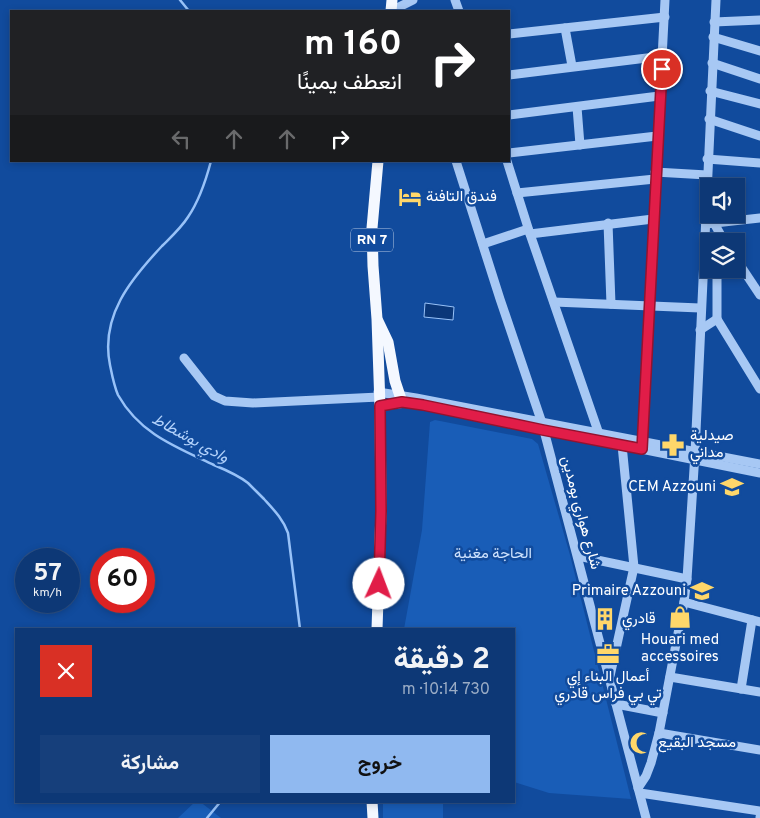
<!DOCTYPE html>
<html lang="ar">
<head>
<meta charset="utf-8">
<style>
  :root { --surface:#0d3876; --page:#163f7b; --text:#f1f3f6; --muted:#9aacc5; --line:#2d5288; --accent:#90b9f0 }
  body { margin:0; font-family:Overpass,Vazirmatn,sans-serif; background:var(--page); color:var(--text); direction:rtl; height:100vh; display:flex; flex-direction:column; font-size:19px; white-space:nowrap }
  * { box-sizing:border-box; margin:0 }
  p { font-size:16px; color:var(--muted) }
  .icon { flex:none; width:28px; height:28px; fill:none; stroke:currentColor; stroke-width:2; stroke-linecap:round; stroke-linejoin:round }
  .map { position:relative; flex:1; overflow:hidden; direction:ltr }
  .details { position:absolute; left:15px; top:628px; width:500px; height:175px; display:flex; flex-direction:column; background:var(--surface); border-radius:0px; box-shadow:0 2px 8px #0003,0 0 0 1px var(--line); direction:rtl }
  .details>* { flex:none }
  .hud { position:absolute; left:10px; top:10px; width:500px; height:152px; border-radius:0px; box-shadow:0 2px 8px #0003,0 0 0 1px var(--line); direction:rtl; background:#202124; color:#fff; overflow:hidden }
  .buttons { position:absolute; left:700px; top:178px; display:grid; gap:10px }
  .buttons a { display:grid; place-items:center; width:45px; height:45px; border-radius:0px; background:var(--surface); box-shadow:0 2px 8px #0003,0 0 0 1px var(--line); font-size:25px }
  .speed { position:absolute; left:15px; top:548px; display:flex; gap:10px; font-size:25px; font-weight:700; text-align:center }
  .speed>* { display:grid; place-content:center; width:65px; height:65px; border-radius:50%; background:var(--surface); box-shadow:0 2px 8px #0003,0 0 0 1px var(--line); line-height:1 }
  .speed small { font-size:12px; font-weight:400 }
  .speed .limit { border:8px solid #d22; background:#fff; color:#111 }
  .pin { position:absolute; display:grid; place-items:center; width:42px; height:42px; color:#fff; margin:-21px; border:2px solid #fff; border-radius:50%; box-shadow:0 1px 5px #0007 }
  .me { position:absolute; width:55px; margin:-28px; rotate:2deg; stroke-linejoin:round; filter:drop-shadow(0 0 4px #0008) }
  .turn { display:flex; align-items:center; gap:18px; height:105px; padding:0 25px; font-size:22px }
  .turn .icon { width:65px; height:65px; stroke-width:2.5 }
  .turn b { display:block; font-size:35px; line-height:42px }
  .lanes { display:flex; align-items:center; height:48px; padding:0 25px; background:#0003; justify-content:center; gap:25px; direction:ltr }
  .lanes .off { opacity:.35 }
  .round { display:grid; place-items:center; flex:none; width:52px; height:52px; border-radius:0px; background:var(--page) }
  .summary { display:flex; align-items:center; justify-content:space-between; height:85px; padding:0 25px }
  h1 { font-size:30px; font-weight:700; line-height:38px }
  .cta { display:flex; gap:10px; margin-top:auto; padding:10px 25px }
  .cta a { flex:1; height:58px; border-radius:0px; background:var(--accent); color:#111; font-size:20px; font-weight:700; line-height:58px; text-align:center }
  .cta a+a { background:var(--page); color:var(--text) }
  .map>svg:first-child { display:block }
  .green { fill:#195db7 }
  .water { fill:#0a3779; stroke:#98c2f8 }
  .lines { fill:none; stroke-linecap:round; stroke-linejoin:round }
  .stream { stroke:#98c2f8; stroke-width:2.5 }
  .minor { stroke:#a7c8f4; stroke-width:9 }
  .major { stroke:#f4f8ff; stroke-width:11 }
  .route-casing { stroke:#92132f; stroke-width:12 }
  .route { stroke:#e11d48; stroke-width:9 }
  .labels { text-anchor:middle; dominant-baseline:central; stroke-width:5; stroke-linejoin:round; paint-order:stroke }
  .shield { fill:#114b9d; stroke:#b8c9e2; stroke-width:1 }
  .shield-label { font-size:14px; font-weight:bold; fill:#fff }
  .poi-label { font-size:15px; fill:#fff; stroke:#114b9d; text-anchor:start }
  .street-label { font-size:15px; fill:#fff; stroke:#114b9d }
  .park-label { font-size:15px; fill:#cfe3fe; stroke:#114b9d }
  .water-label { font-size:16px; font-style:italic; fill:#b3d2fb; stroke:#114b9d }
</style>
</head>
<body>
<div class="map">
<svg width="760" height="818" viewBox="0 0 760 818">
  <rect width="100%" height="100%" fill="#114b9d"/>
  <g class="green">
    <path d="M435 420 532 439 538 444 570 555 631 799 549 793 514 782V629H404L422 530 430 422Z"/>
    <path d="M196 801H199L221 818H178Z"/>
    <rect x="383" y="801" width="60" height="17"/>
  </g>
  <path class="water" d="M425 303 454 307 453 320 424 317Z"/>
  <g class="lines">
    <g class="stream">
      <path d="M180 0 189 11"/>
      <path d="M211 161C206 180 199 201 188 217 181 228 171 237 162 246 131 279 100 316 110 365 112 375 114 386 118 395 140 434 176 447 214 465 226 470 238 475 248 483 253 488 259 494 264 499 274 510 283 519 288 533L300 629"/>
      <path d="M207 818 221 801"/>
    </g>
    <g class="minor">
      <path d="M455 0 459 11"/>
      <path d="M391 11 413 0"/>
      <path d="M714 22 760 20"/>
      <path d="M565 28 572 66"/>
      <path d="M509 34 665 17"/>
      <path d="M713 37 760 51"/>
      <path d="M712 63 760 79"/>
      <path d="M509 75 663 56"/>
      <path d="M710 91 760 104"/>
      <path d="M577 107 580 145"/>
      <path d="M509 115 659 96"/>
      <path d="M709 119 760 136"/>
      <path d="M509 153 657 136"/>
      <path d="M707 159 760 163"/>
      <path d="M456 161 500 299 542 423 646 818"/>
      <path d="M507 161 530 234 599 434"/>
      <path d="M655 172 707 175"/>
      <path d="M517 193 655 179"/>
      <path d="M608 223 611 304"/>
      <path d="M714 223 724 241"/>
      <path d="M706 224 760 218"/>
      <path d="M530 234 653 219"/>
      <path d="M483 244 528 229"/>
      <path d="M736 259 760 295"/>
      <path d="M717 269V319"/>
      <path d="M554 302 700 308"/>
      <path d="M700 330 717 319 760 389"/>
      <path d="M184 358 214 396 225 401 253 403 379 397"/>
      <path d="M378 392 416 398 760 464"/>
      <path d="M380 406 406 403"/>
      <path d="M478 416 760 473"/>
      <path d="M642 449 665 0"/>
      <path d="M578 556 687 579"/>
      <path d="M684 602 760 622"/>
      <path d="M610 676 634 567 622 445"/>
      <path d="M670 677 760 692"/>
      <path d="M741 689 752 620"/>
      <path d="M616 704 663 713"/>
      <path d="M659 733 760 750"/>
      <path d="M638 788 646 776 651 763 659 733 684 602 687 579 695 453 716 0"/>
      <path d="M640 793 760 811"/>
      <path d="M760 818V817"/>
    </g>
    <g class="major">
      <path d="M391 11 392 0"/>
      <path d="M378 321 388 342 395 381 402 402"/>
      <path d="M377 629 381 511 380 406 377 319 373 266 372 228 378 161"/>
      <path d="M372 801 373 818"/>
    </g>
  </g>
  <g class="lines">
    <defs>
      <path id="route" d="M379 584 381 511 380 406 402 402 423 405 543 430 642 449 662 69"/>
    </defs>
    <use href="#route" class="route-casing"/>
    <use href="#route" class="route"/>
  </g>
  <defs>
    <symbol id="hotel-bare" viewBox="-9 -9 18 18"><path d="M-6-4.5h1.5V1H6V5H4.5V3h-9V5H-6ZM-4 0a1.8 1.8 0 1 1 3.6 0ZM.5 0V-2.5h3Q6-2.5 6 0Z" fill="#ffd76a" stroke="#114b9d" stroke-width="2.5" paint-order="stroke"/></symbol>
    <symbol id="pharmacy-bare" viewBox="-9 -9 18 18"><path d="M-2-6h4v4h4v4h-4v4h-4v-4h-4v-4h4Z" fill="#ffd76a" stroke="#114b9d" stroke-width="2.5" paint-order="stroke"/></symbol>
    <symbol id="school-bare" viewBox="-9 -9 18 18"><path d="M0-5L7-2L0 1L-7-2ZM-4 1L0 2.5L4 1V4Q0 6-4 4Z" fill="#ffd76a" stroke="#114b9d" stroke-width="2.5" paint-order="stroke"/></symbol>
    <symbol id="shop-bare" viewBox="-9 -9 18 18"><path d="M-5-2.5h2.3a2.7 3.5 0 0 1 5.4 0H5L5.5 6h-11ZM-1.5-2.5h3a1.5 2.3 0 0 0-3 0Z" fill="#ffd76a" stroke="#114b9d" stroke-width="2.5" paint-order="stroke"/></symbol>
    <symbol id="building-bare" viewBox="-9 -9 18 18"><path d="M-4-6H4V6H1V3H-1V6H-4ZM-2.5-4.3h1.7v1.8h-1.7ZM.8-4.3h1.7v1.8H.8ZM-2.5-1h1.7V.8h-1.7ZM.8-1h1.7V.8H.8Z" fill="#ffd76a" stroke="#114b9d" stroke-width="2.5" paint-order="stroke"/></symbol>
    <symbol id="office-bare" viewBox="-9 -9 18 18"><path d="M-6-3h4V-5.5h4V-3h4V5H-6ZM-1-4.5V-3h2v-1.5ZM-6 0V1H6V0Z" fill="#ffd76a" stroke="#114b9d" stroke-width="2.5" paint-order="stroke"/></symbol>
    <symbol id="mosque-bare" viewBox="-9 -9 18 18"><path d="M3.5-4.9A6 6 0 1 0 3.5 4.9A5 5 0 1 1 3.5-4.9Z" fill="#ffd76a" stroke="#114b9d" stroke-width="2.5" paint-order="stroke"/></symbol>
  </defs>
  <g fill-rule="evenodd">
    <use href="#hotel-bare" x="394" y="181" width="32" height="32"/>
    <use href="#pharmacy-bare" x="657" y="429" width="32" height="32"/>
    <use href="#school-bare" x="716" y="471" width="32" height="32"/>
    <use href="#school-bare" x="686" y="575" width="32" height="32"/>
    <use href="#shop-bare" x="664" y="601" width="32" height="32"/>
    <use href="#building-bare" x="589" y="603" width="32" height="32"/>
    <use href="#office-bare" x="592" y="638" width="32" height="32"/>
    <use href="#mosque-bare" x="625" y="727" width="32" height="32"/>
  </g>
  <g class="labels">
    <rect class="shield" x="351" y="228.5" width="42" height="23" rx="4"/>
    <g class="shield-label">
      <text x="372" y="240">RN 7</text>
    </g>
    <g class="poi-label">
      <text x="426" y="197">فندق التافنة</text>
      <text x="690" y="436">صيدلية<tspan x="690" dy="17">مداني</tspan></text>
      <text x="716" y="487" text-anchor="end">CEM Azzouni</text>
      <text x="686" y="591" text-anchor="end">Primaire Azzouni</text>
      <text x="622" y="619">قادري</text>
      <text x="680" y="640" text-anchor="middle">Houari med<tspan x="680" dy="17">accessoires</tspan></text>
      <text x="608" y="677" text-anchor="middle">أعمال البناء إي<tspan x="608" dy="17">تي بي فراس قادري</tspan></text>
      <text x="658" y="743">مسجد البقيع</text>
    </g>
    <g class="street-label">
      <text transform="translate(580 513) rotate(75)">شارع هواري بومدين</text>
    </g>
    <g class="park-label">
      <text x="493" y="554">الحاجة مغنية</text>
    </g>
    <g class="water-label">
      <text transform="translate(190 439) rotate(29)">وادي بوشطاط</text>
    </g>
  </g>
</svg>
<div class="buttons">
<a><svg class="icon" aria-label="sound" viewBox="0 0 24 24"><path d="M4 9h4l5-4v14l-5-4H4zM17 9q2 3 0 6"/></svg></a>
<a><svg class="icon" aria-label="layers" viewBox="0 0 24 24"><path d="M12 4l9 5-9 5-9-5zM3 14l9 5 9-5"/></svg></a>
</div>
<div class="speed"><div>57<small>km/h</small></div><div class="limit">60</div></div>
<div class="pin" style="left:662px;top:69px;background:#d93025"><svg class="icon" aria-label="arrive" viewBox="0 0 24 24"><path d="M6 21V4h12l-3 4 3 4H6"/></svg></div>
<svg class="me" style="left:379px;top:584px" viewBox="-20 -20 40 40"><circle r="19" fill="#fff"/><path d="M0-13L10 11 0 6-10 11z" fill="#e11d48"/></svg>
<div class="hud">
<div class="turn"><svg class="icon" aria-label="right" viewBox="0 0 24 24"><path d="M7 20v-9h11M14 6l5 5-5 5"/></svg><div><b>160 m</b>انعطف يمينًا</div></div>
<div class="lanes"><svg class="icon off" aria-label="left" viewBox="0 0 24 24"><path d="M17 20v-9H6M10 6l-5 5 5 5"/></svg><svg class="icon off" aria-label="ahead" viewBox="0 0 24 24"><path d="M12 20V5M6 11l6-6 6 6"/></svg><svg class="icon off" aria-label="ahead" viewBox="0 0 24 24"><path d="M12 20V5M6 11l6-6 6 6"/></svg><svg class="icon" aria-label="right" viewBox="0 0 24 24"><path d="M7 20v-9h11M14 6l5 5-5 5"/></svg></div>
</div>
<section class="details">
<div class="summary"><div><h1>2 دقيقة</h1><p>730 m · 10:14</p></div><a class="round" style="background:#d93025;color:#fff"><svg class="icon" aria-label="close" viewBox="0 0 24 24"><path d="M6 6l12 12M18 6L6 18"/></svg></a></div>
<div class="cta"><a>خروج</a><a>مشاركة</a></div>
</section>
</div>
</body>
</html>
